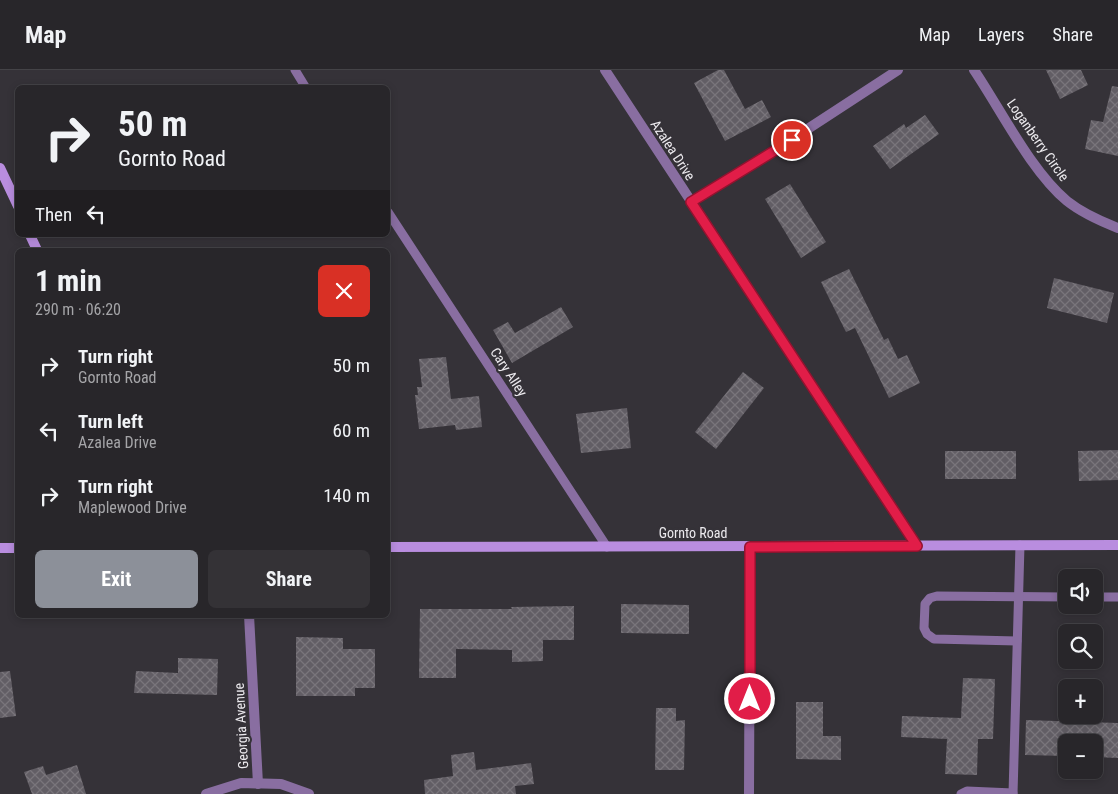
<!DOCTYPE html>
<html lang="en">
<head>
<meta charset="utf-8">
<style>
  :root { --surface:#28262a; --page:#343236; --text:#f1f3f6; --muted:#a5a5a8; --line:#444347; --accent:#8c9099 }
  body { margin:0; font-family:"Roboto Condensed",sans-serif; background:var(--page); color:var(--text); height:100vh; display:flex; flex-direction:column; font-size:19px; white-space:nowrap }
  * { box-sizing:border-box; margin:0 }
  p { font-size:16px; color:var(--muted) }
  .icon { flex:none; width:28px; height:28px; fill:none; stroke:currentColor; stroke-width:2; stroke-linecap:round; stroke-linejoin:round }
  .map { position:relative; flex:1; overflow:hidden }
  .drawer { position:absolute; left:15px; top:178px; width:375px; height:370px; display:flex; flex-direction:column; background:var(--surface); border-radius:8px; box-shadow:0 2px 8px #0003,0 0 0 1px var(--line) }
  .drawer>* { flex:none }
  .top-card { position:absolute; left:15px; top:15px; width:375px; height:152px; border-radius:8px; box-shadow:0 2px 8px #0003,0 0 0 1px var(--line); background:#28262a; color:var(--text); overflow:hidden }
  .fabs { position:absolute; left:1058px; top:499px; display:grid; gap:10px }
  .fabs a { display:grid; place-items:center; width:45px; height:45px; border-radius:8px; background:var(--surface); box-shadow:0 2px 8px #0003,0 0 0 1px var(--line); font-size:25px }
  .pin { position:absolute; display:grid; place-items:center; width:42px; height:42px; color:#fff; margin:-21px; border:2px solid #fff; border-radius:50%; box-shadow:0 1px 5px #0007 }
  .me { position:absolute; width:55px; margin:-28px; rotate:0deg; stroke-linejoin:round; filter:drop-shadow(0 0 4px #0008) }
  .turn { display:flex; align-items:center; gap:18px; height:105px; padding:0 20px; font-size:22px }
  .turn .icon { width:65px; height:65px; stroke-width:2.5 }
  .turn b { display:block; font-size:35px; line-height:42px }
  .then { display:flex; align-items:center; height:48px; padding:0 20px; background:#0003; gap:10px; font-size:19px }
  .round { display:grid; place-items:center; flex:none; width:52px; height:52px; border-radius:8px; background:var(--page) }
  .overview { display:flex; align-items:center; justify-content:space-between; height:85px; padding:0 20px }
  h1 { font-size:30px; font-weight:700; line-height:38px }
  .cta { display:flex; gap:10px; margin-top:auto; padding:10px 20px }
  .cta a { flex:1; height:58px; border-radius:8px; background:var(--accent); color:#fff; font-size:20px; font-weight:700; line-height:58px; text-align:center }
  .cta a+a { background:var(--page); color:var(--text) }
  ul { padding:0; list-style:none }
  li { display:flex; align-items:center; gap:15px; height:65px; padding:0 20px }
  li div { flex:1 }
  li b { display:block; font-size:19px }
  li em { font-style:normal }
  header { display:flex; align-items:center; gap:30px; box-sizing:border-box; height:70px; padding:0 25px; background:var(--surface); border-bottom:1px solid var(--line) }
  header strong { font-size:24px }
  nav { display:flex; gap:28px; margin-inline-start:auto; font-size:18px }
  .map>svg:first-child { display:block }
  .building { fill:url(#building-cross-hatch) }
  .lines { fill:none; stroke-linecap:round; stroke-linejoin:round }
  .lane { stroke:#896ea1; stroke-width:9 }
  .street { stroke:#896ea1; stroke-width:10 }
  .secondary { stroke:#b98ddf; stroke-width:10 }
  .route-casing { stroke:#92132f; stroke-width:12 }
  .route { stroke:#e11d48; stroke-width:9 }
  .labels { text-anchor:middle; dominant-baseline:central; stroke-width:4.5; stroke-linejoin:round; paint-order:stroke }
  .street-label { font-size:14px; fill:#eceaee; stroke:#353238 }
</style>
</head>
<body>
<header>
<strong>Map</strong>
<nav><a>Map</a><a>Layers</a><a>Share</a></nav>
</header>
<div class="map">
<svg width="1118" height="724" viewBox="0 0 1118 724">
  <defs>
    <pattern id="building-cross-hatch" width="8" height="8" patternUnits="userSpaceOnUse" patternTransform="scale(1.25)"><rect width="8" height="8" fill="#625e65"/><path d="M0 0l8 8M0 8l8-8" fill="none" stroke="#79757b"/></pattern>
  </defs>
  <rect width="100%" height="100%" fill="#353238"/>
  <g class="building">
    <path d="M718 0H724L745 39 762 30 771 47 725 71 694 13Z"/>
    <path d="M1046 0H1081L1088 15 1060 29Z"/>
    <path d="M1112 16 1118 17V86L1085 79 1091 50 1103 52Z"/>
    <path d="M925 45 939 64 890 99 873 76 904 54 906 58Z"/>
    <path d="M790 114 826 172 801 188 765 129Z"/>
    <path d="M849 199 884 270 888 268 898 289 907 285 920 313 889 328 855 258 846 262 821 212Z"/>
    <path d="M1054 208 1114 223 1107 253 1047 238Z"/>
    <path d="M561 237 573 257 512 293 493 260 508 252 515 263Z"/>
    <path d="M446 287 451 329 479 326 482 357 456 360 455 355 419 359 415 325H418L417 317H422L419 289Z"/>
    <path d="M743 302 764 318 716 379 695 362Z"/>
    <path d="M627 338 631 378 581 383 576 344Z"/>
    <path d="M1118 380V410L1079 411 1078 381Z"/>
    <rect x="945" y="381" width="71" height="28"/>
    <path d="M621 534 689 535V564L621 563Z"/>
    <path d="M574 536V570H543V591L512 592V580L456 579V608H419L420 539H512L511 537Z"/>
    <path d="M296 567 343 568V579H375V618H355V626H296Z"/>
    <path d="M178 588 218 589 217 625 134 623 136 601 178 603Z"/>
    <path d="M10 601 16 646 0 648V602Z"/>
    <path d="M963 608 995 609 993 669H978L977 705 945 704 947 669 901 667 902 646 961 648Z"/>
    <path d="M796 632H823V666H841V690L796 689Z"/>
    <path d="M656 638H676V651L685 650 684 700H655Z"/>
    <path d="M1026 650 1118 653V688L1094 687V672H1066V686L1025 685Z"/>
    <path d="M474 682 476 700 531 693 534 714 515 716 516 724H425L424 710 453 706 451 685Z"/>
    <path d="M77 695 86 724H32L24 702 43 696 46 705Z"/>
  </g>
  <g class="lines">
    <g class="lane">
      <path d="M295 0 306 18"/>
      <path d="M388 142 607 477"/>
      <path d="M1094 527H1118"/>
      <path d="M1017 571 934 569 927 564 924 558 925 534 930 528 937 526 1066 527"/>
      <path d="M961 724 967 721 1013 723"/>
      <path d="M1013 724 1020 475"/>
    </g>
    <g class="street">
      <path d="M605 0 917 476"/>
      <path d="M974 0C1001 40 1031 101 1067 131 1082 143 1100 151 1118 158"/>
      <path d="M691 132 777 79 898 0"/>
      <path d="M249 545 258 714"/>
      <path d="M206 724 241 713 281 714 309 724"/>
      <path d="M749 724 750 477"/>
    </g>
    <g class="secondary">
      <path d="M0 98 18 136"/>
      <path d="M30 165 37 180"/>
      <path d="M388 477 1118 475"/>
      <path d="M0 478H18"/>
    </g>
  </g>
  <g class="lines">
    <defs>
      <path id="route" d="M750 629V477L917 476 691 132 792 70"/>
    </defs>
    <use href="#route" class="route-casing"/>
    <use href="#route" class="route"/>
  </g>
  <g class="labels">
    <g class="street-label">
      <text transform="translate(1038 70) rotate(55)">Loganberry Circle</text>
      <text transform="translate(673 80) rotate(57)">Azalea Drive</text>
      <text transform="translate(509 302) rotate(57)">Cary Alley</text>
      <text x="693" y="463">Gornto Road</text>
      <text transform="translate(241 656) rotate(-93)">Georgia Avenue</text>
    </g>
  </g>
</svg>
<div class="fabs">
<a><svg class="icon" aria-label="sound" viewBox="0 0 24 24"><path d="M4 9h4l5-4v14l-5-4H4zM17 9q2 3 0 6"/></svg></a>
<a><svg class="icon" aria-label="search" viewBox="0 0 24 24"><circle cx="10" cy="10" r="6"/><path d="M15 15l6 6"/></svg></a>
<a>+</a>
<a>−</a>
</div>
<div class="pin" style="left:792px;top:70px;background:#d93025"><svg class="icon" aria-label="arrive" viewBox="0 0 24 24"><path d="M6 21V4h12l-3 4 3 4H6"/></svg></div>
<svg class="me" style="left:750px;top:629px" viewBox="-20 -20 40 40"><circle r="17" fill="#e11d48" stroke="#fff" stroke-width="3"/><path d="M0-11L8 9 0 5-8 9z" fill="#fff"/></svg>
<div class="top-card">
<div class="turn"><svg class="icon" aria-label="right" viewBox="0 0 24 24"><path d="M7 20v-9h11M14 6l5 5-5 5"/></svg><div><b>50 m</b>Gornto Road</div></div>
<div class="then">Then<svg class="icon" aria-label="left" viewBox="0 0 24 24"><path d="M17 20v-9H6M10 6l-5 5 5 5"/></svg></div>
</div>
<section class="drawer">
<div class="overview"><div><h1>1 min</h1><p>290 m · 06:20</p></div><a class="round" style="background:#d93025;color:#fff"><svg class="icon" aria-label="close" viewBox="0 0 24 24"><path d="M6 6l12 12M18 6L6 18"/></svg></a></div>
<ul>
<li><svg class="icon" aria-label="right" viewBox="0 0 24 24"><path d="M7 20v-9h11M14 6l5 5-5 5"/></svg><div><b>Turn right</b><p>Gornto Road</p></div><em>50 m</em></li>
<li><svg class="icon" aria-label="left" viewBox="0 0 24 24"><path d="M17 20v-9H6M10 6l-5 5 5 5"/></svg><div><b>Turn left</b><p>Azalea Drive</p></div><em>60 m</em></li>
<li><svg class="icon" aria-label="right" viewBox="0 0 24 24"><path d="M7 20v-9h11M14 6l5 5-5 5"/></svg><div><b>Turn right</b><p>Maplewood Drive</p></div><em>140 m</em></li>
</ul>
<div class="cta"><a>Exit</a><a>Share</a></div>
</section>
</div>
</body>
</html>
